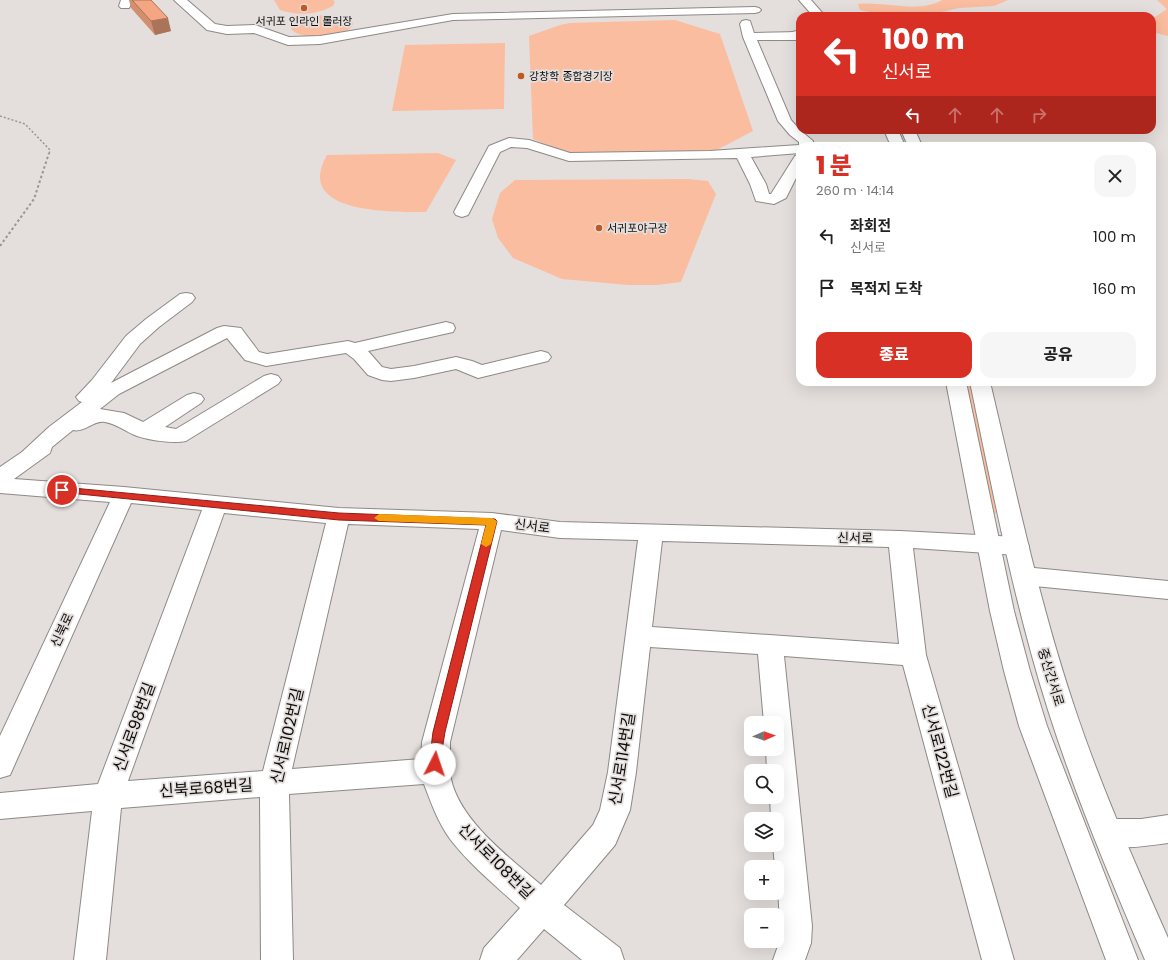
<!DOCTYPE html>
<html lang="ko">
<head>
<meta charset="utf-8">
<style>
  :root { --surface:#fff; --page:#f6f6f6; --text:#222; --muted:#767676; --accent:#d93025 }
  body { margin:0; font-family:Poppins,"Noto Sans KR",sans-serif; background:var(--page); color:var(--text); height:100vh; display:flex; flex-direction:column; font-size:15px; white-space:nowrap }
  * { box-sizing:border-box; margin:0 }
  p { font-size:13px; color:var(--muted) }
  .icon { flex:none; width:22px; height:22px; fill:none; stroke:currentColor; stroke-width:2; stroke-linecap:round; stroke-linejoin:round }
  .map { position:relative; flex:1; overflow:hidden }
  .sheet { position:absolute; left:796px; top:142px; width:360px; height:244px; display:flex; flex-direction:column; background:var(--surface); border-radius:12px; box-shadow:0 4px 16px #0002 }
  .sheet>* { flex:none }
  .top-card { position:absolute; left:796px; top:12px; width:360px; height:122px; border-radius:12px; box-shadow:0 4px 16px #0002; background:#d93025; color:#fff; overflow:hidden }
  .needle { width:26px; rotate:88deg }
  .fabs { position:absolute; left:744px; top:716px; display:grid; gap:8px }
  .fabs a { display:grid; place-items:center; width:40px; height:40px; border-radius:8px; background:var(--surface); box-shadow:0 4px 16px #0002; font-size:20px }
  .pin { position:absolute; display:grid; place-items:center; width:34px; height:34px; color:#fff; margin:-17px; border:2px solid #fff; border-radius:50%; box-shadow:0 1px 4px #0007 }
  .me { position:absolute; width:44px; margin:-22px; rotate:4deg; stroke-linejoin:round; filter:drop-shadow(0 0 3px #0008) }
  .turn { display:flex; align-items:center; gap:14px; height:84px; padding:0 20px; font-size:18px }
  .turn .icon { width:52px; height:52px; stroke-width:2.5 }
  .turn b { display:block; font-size:28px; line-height:34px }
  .lanes { display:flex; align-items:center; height:38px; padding:0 20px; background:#0003; justify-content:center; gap:20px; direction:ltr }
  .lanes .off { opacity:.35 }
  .round { display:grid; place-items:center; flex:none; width:42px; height:42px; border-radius:12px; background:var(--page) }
  .head { display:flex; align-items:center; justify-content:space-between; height:68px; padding:0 20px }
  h1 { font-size:24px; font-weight:800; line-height:30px; color:var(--accent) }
  .cta { display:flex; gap:8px; margin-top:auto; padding:8px 20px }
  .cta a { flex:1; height:46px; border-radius:12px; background:var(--accent); color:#fff; font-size:16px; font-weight:800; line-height:46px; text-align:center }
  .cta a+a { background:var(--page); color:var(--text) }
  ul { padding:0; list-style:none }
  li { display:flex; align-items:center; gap:12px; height:52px; padding:0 20px }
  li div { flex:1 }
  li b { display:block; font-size:15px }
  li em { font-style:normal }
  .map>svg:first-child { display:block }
  .green { fill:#fabda0 }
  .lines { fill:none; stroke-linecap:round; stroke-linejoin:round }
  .minor-casing { stroke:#8d8987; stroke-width:2 }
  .major-casing { stroke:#8d8987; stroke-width:2 }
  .path-far1 { stroke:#999593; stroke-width:1.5; stroke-dasharray:2 2; stroke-linecap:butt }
  .path { stroke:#999593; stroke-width:2; stroke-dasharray:2.5 2.5; stroke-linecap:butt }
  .minor { fill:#fff; fill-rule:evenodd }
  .major { fill:#fff; fill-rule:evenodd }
  .wall { fill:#d18f6f }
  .shaded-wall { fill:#aa745a }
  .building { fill:#f3a681; stroke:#aa745a }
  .route { fill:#d93025; stroke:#8d1f18 }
  .slow { fill:#f59e0b }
  .poi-dot { fill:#be5b22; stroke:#e4dfdd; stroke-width:1.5 }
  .labels { text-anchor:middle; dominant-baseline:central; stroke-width:3.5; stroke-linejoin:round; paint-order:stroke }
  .far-poi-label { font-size:11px; fill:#0d0c0b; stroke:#e4dfdd; text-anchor:start }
  .street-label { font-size:13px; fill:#0d0c0b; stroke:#e4dfdd }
  .near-street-label { font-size:16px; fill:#0d0c0b; stroke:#e4dfdd }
</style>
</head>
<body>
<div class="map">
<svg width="1168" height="960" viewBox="0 0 1168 960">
  <rect width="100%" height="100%" fill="#e4dfdd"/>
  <g class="green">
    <path d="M274 0H333L335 2 333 6C316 15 298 16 280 10Z"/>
    <path d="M942 0H1008L994 6 959 8 929 15 876 13 860 10 858 4C885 1 918 14 942 0Z"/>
    <path d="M1157 0H1168V36L1152 32V19L1167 9Z"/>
    <path d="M324 15C334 15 345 15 353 23 351 39 299 41 291 29 295 17 314 16 324 15Z"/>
    <path d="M675 20 720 34 753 131 711 153 569 154 533 139 529 36 560 25 570 23Z"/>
    <path d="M505 43 504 109 392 111 405 45Z"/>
    <path d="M438 153 456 160 426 212C392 212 293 214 327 155Z"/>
    <path d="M688 179 708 181 716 194 681 282 657 285H628L562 279 513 258 498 238 492 219 500 193 515 180Z"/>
    <path d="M963 382H970L999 513 992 514Z"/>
  </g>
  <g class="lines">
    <defs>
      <g id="minor">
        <path d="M121 0H133L129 8H121L119 6Z"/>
        <path d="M174 0H187L215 24 227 26 255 25 289 37 320 36 453 14 755 7 759 8 761 10 759 12 755 13 453 20 320 44 288 45 254 33 227 34 207 30Z"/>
        <path d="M746 20 750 21 754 33 800 32V40H757L791 120 800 130 813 141V146H800V153L751 157 766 184 769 194H771L795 156 800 155V170L786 198 774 204 756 201 750 184 737 158 569 161 527 148 511 147 500 152 468 215 462 217 456 215 454 212 489 146 509 138 529 140 570 153 710 151 799 145V142L790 135 778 121 743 37 740 24 742 21Z"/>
        <path d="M186 293 192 294 195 298 192 302 159 327 140 344 111 383 217 328 224 326 241 328 259 352 267 354 348 341 355 343 446 322 453 324 455 328 453 332 368 351 382 367 391 369 414 366 456 357 472 361 482 365 541 351 548 353 551 357 548 361 478 378 456 369 414 378 391 381 382 380 368 375 354 359 346 353 266 366 245 360 227 338 119 394 100 409 124 413 143 422 187 395 194 393 201 395 204 399 201 403 165 427 176 429 264 376 271 374 278 376 281 380 278 384 186 441C174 444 149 440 137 436 126 432 117 424 105 422 94 420 84 433 73 430L52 447 50 453 14 479 124 487 339 508 492 513 560 522 900 531 1017 537 1025 540 1029 546 1025 552 1017 555 913 548 926 655 1014 960H982L903 665 784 656 812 926 811 943 805 960H773L779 943 780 926 777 867H775L773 845H777V819H771L770 797H777V771H767L766 749H777V723H764L758 654 650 647 636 772 630 810 615 845 564 905 620 948 624 960H582L544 929 517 960H480L484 948 520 908C496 886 470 865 450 839 438 822 431 803 424 784L289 794 293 960H261L260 797 121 808 106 960H74L92 811 0 819V793L98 784 202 510 131 503 10 775 0 778V736L110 502 0 493V467L22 452 49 427 82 402 79 401 76 397 92 380 126 336 146 319 180 294ZM224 513 326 523 263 771 128 781ZM348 524 479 529 422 742 421 759 292 769ZM501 530 560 538 638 540 608 772 600 810 593 825 541 885C510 858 460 821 451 779 449 766 450 754 450 742ZM662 541 889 547 899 644 652 627Z"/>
        <path d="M1024 567 1168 581V599L1024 585 1015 582 1012 576 1015 570Z"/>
        <path d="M1168 815V843C1145 846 1119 851 1097 843L1093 833 1097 823 1108 819H1141Z"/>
      </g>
      <g id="major">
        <path d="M799 0H811L825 16H813Z"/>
        <path d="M800 30V38L793 40 789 39 787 36 789 33Z"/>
        <path d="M884 130H898L905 146H891Z"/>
        <path d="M901 130H915L922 146H908Z"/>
        <path d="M946 382H966L1014 611 1030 671 1047 726 1138 960H1106L1019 726 1004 671 990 611Z"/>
        <path d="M970 382H990C1016 492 1039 602 1075 709 1101 787 1135 863 1168 938V960H1145C1110 878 1075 795 1048 710 1014 603 993 492 970 382Z"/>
      </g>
    </defs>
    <use href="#minor" class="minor-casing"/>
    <use href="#major" class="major-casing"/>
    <path class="path-far1" d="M0 116 25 124 50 150 49 154"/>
    <path class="path" d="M0 246 34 199 49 153"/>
    <use href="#minor" class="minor"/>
    <use href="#major" class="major"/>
  </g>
  <path class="wall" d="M129 0H151L171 31 155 35 131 8Z"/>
  <path class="shaded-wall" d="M168 18 171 31 155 35 151 21Z"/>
  <path class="building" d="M132 0H151L168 18 151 21Z"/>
  <path class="route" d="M62 487 339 513 495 519 497 521 445 732 439 768 435 769 431 768 429 764 433 732 486 525 339 520 59 492 57 490Z"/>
  <path class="slow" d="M379 514 492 518 497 521 491 544 486 547 481 544 486 525 379 521 374 518Z"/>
  <g class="poi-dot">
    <circle cx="304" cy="8" r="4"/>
    <circle cx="521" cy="76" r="4"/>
    <circle cx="599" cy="228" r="4"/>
  </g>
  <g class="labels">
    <g class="far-poi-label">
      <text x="304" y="21" text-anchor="middle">서귀포 인라인 롤러장</text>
      <text x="529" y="76">강창학 종합경기장</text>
      <text x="607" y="228">서귀포야구장</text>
    </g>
    <g class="street-label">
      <text transform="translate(532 526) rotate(7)">신서로</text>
      <text transform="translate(855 538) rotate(1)">신서로</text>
      <text transform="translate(62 630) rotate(-65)">신북로</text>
      <text transform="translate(1051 677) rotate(73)">중산간서로</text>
    </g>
    <g class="near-street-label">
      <text transform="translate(134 727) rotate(-70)">신서로98번길</text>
      <text transform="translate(287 736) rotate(-77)">신서로102번길</text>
      <text transform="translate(940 751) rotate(75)">신서로122번길</text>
      <text transform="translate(622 759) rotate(-81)">신서로114번길</text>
      <text transform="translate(206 788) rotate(-4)">신북로68번길</text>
      <text transform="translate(496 861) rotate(45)">신서로108번길</text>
    </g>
  </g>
</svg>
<div class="fabs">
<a><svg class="needle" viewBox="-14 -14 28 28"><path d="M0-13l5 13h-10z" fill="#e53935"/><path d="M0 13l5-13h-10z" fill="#767676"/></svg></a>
<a><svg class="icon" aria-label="search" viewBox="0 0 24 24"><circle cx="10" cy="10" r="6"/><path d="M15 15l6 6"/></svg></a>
<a><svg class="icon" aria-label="layers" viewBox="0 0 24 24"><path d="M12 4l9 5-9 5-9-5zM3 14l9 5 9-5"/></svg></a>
<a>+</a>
<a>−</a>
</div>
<div class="pin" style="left:62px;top:490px;background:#d93025"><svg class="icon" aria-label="arrive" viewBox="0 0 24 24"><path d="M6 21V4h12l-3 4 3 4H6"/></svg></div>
<svg class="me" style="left:435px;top:764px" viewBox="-20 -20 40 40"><circle r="19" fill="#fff"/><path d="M0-13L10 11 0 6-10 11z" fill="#d93025"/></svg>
<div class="top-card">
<div class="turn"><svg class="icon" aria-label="left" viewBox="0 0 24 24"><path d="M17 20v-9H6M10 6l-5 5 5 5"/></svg><div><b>100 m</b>신서로</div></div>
<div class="lanes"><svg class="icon" aria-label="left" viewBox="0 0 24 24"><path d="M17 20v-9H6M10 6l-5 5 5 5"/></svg><svg class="icon off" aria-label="ahead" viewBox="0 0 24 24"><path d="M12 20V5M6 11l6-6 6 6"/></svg><svg class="icon off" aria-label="ahead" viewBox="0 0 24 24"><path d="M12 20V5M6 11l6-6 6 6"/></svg><svg class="icon off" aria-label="right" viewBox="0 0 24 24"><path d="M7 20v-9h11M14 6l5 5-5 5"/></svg></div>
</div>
<section class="sheet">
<div class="head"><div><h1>1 분</h1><p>260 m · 14:14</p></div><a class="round"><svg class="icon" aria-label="close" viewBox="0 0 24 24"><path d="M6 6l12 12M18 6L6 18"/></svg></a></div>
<ul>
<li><svg class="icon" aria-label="left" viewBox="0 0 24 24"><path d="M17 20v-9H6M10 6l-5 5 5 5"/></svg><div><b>좌회전</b><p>신서로</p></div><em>100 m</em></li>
<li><svg class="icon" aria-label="arrive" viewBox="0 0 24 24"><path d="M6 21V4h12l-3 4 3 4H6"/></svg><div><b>목적지 도착</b></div><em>160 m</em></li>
</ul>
<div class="cta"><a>종료</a><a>공유</a></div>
</section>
</div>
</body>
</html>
